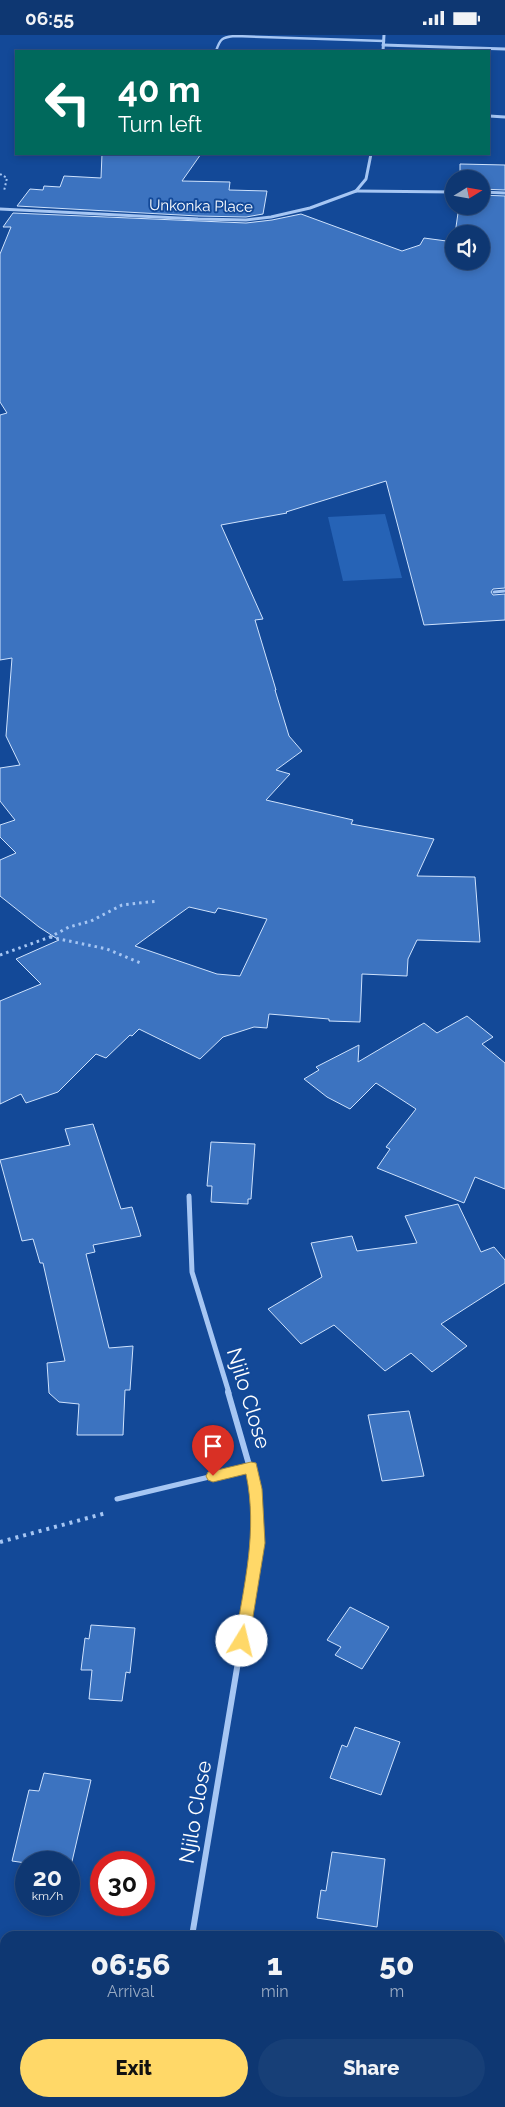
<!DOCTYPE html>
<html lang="en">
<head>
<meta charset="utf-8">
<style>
  :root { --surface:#0e3772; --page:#173f77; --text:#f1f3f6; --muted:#9bacc4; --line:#2e5184; --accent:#ffd868 }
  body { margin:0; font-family:Raleway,sans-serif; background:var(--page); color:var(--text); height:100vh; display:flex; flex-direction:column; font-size:19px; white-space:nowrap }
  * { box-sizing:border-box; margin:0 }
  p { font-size:16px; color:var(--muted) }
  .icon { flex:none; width:28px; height:28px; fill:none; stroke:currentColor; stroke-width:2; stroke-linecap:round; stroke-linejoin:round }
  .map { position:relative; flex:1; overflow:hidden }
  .sheet { position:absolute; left:0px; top:1896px; width:505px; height:176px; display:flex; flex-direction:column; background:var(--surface); border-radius:15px 15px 0 0; box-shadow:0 2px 8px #0003,0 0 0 1px var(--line) }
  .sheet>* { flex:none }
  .banner { position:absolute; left:15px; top:15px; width:475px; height:105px; border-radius:0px; box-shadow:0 2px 8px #0003,0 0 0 1px var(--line); background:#00695c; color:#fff; overflow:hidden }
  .needle { width:32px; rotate:79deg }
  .fabs { position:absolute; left:445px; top:135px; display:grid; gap:10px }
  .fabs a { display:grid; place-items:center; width:45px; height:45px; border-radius:50%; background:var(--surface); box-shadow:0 2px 8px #0003,0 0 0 1px var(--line); font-size:25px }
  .speed { position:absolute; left:15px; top:1816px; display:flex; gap:10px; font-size:25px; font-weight:700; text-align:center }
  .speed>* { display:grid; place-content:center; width:65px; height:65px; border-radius:50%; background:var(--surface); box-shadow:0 2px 8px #0003,0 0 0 1px var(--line); line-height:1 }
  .speed small { font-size:12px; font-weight:400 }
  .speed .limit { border:8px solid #d22; background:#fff; color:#111 }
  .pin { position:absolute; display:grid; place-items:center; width:42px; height:42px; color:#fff; margin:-51px -21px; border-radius:50% 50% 50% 0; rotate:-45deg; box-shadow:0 0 5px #0007 }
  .pin .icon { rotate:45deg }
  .me { position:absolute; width:55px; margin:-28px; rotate:9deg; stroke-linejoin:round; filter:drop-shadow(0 0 4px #0008) }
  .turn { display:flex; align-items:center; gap:18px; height:105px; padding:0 20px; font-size:22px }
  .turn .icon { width:65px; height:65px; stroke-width:2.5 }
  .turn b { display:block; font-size:35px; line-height:42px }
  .eta { display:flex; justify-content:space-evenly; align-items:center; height:85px; text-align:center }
  .eta b { font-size:30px; font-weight:800; line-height:35px }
  .primary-button { display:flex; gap:10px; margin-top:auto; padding:10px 20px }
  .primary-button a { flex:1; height:58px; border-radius:30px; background:var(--accent); color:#111; font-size:20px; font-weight:800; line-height:58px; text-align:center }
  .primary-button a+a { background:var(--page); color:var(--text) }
  .status { display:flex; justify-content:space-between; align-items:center; height:35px; padding:0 25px; background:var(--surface); direction:ltr }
  .status svg { height:14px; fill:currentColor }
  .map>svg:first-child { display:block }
  .green { fill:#2663b6 }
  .building { fill:#3c73c0; stroke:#cee2fd; fill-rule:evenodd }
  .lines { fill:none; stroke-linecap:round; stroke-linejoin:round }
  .path-far2 { stroke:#a6c6f3; stroke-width:2; stroke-dasharray:2 2.5; stroke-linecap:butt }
  .path-far1 { stroke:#a6c6f3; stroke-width:3; stroke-dasharray:2.5 4; stroke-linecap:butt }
  .path { stroke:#a6c6f3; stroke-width:4; stroke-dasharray:3 5; stroke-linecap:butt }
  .service-far2 { stroke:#a6c6f3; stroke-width:2.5 }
  .service-far1 { stroke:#a6c6f3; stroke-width:3 }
  .service { stroke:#a6c6f3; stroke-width:5 }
  .minor-far2 { stroke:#a6c6f3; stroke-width:3 }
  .minor-far1 { stroke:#a6c6f3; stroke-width:5 }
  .minor { stroke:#a6c6f3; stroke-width:6 }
  .route { fill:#ffd868; stroke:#a68c44 }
  .labels { text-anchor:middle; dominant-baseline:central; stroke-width:4; stroke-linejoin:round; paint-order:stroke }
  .far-street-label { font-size:15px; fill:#fff; stroke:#134998 }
  .near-street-label { font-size:21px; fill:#fff; stroke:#134998 }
</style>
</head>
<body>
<div class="status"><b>06:55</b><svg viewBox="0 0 49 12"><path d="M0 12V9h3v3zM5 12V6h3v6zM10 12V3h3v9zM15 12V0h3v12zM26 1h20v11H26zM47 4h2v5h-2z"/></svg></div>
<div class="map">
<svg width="505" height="2072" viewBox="0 0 505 2072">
  <rect width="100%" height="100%" fill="#134998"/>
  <path class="green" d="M385 479 402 543 343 546 328 482Z"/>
  <g class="building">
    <path d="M102 119H201L182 146 230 147 229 155 267 156 263 179 246 182 198 181 17 171 30 154 43 155 44 151 60 152 64 141 101 143Z"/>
    <path d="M460 129 505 130V155L481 154V144H460Z"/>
    <path d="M481 160 505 161V553L493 554 491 557 493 560 505 559V585L424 590 386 446 286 477 287 478 221 490 263 584 255 585 276 655H275L289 701 302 716 276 735 290 739 266 765 353 785 351 789 434 804 417 841 475 842 480 907 417 905 408 924 407 941 362 939 360 987 329 986V984L269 979 267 993 254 992 223 1002 200 1024 139 994 132 1001 130 1000 106 1023 96 1019 58 1057 26 1068 21 1059 0 1069V966L41 949 16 924 59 905 39 892 0 861V825L16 818 0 802V790L15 785 0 766V733L20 730 6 701 12 623 0 625V380L7 378 0 367V219L11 192H3L13 178 246 188 272 185 301 179 402 216 420 210 424 203 454 207V226H481V199H455L459 171H481ZM189 872 215 878 218 873 267 884 240 941 217 939 135 911Z"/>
    <path d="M467 981 493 1002 482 1009 505 1028V1154L475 1142 464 1168 377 1133 390 1114 386 1112 416 1074 376 1048 350 1074 327 1062 304 1044 319 1035 316 1032 359 1010 358 1027 424 988 437 998Z"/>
    <path d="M93 1089 121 1174 132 1172 141 1201 93 1210 95 1217 86 1219 109 1313 133 1311 130 1355H125L123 1400H77L79 1369 59 1367 49 1358 47 1328 65 1326 43 1228H40L33 1204 22 1206 0 1125 70 1110 65 1094Z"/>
    <path d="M211 1107 255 1109 251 1164H248V1169L211 1167 212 1151H207Z"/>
    <path d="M458 1169 481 1217 494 1212 505 1225V1248L441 1289 467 1311 432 1337 411 1318 385 1336 334 1290 301 1309 268 1274 322 1242 311 1208 352 1201 357 1216 417 1208 405 1181Z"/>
    <path d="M409 1376 424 1441 382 1446 368 1380Z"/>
    <path d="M350 1572 389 1592 362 1634 335 1620 341 1612 327 1605Z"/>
    <path d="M91 1590 135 1593 130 1638 126 1637 122 1666 89 1664 92 1635H81L85 1603 89 1604Z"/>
    <path d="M355 1692 400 1707 381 1760 330 1743 342 1710 347 1712Z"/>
    <path d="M44 1738 91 1745 70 1835 69 1828H26L12 1826 29 1755 39 1756Z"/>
    <path d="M332 1817 385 1824 377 1892 317 1883 321 1855 326 1856Z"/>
  </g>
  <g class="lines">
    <path class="path-far2" d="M0 139 7 143 4 156"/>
    <g class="path-far1">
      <path d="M50 902 107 914 143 929"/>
      <path d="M0 920 50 902 69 892 91 886 122 870 158 866"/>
    </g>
    <path class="path" d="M0 1507 106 1478"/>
    <path class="service-far2" d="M216 16C220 4 222 2 235 1L384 6"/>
    <path class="service-far1" d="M494 557 505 556"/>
    <path class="service" d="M117 1464 251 1432"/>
    <g class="minor-far2">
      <path d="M383 10 505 14"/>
      <path d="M383 16 384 0"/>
      <path d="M489 81 505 82"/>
      <path d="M356 156 454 157"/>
      <path d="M481 157 505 158"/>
      <path d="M0 174 198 184 246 185 271 182 310 173 356 156 366 144 371 119"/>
    </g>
    <path class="minor-far1" d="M189 1161 192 1237 229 1358"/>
    <g class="minor">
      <path d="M192 1901 258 1508 256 1454 228 1357"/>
      <path d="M163 2072 164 2068"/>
    </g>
  </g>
  <path class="route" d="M251 1427 256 1428 262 1454 265 1508 249 1606 247 1610 242 1612 237 1610 235 1606C244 1549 258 1496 246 1439L213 1447 208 1445 206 1441 208 1437 213 1436Z"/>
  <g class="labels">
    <g class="far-street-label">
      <text transform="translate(201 171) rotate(1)">Unkonka Place</text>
    </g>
    <g class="near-street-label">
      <text transform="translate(249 1363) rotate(73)">Njilo Close</text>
      <text transform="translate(195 1777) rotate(-80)">Njilo Close</text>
    </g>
  </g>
</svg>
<div class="fabs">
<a><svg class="needle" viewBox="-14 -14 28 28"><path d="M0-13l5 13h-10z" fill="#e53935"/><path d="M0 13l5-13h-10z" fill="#9bacc4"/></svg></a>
<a><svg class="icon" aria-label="sound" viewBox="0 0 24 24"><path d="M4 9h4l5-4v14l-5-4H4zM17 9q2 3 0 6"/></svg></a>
</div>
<div class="speed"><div>20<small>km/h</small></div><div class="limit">30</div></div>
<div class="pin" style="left:213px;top:1441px;background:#d93025"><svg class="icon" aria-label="arrive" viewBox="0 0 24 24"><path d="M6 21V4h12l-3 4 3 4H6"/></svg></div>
<svg class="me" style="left:242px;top:1606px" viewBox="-20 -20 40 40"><circle r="19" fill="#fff"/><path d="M0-13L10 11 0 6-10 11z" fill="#ffd868"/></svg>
<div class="banner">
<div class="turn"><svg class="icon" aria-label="left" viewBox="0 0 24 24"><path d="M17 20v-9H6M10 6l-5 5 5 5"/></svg><div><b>40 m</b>Turn left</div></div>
</div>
<section class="sheet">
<div class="eta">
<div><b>06:56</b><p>Arrival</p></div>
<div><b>1</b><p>min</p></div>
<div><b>50</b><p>m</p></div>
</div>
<div class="primary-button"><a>Exit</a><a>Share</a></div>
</section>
</div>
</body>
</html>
